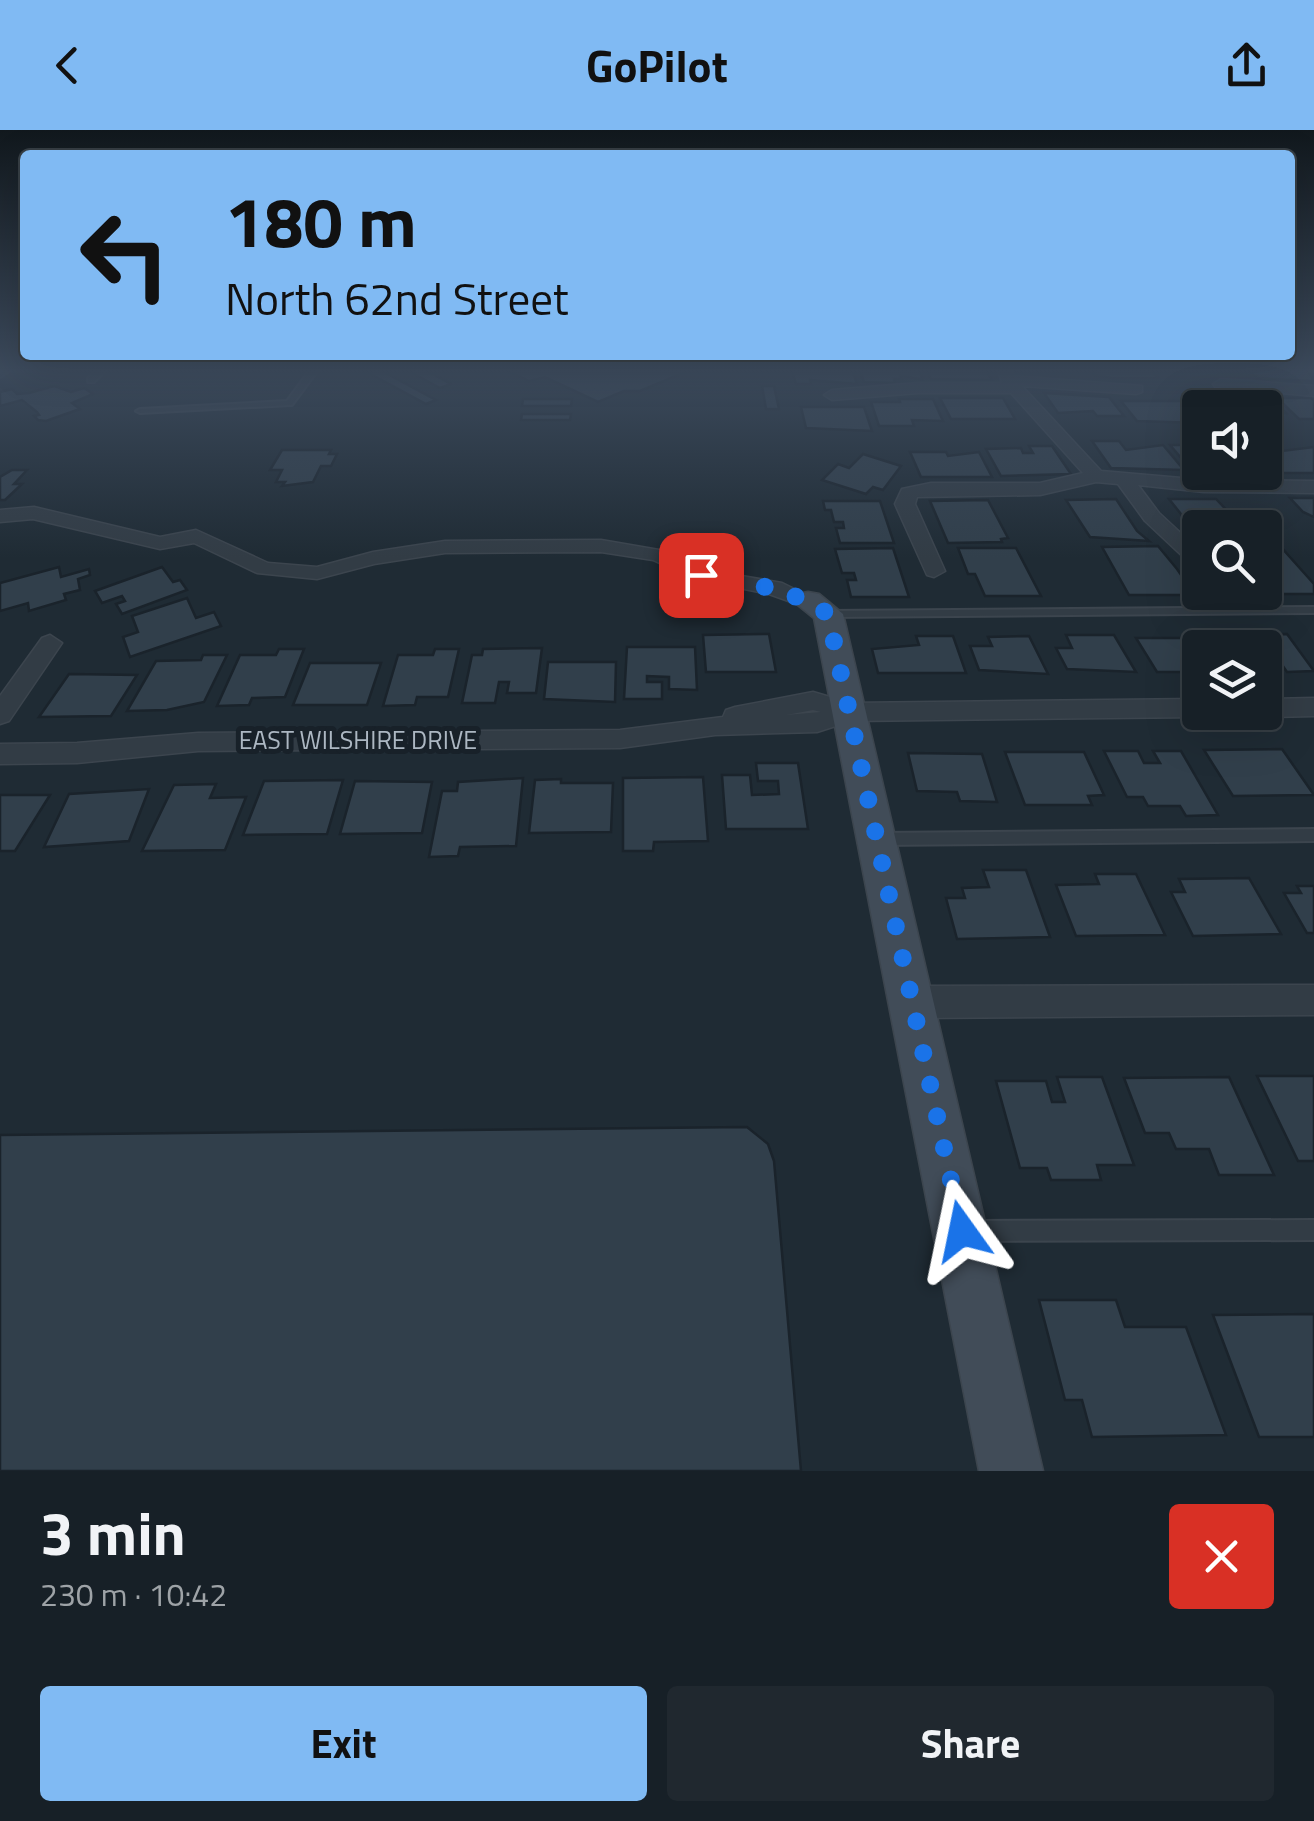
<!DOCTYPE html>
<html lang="en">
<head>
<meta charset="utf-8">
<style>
  :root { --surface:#172027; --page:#20282f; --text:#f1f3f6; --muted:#9ea3a7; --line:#363e44; --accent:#80baf3 }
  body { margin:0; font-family:"Titillium Web",sans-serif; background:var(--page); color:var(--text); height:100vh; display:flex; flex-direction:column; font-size:38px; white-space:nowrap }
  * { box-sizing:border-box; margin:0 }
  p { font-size:32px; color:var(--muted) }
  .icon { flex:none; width:55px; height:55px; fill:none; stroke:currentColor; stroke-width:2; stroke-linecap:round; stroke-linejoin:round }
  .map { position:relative; height:1341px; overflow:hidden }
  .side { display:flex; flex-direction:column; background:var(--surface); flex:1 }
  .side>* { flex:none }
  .hud { position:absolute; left:20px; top:20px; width:1275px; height:210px; border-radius:10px; box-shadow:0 10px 40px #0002,0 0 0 2px var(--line); background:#80baf3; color:#111; overflow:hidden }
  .buttons { position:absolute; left:1182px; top:260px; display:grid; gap:20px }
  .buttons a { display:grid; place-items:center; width:100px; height:100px; border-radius:10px; background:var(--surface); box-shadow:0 10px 40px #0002,0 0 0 2px var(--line); font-size:50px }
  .pin { position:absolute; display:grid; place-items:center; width:85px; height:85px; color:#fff; margin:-42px; border-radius:20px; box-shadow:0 5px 15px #0006 }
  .me { position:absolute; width:110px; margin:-55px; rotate:348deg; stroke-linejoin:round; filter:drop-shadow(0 0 8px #0008) }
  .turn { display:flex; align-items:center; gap:35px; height:210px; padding:0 40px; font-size:45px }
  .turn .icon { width:130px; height:130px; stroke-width:2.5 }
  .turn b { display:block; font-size:70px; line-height:85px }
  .round { display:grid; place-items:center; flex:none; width:105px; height:105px; border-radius:10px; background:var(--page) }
  .head { display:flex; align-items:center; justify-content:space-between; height:170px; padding:0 40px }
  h1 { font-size:60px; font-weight:700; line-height:75px }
  .button { display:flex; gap:20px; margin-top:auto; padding:20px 40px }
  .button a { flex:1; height:115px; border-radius:10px; background:var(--accent); color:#111; font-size:40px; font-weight:700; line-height:115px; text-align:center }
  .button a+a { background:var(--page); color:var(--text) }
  header { display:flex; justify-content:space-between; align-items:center; height:130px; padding:0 40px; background:var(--accent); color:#111; font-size:45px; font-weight:700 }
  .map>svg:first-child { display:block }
  .building { fill:#313f4b; stroke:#1a232b; stroke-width:2.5 }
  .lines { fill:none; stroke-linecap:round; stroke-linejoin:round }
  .lane-casing { stroke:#3c454e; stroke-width:4 }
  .street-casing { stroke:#3c454e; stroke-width:3 }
  .secondary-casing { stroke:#3c454e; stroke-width:3 }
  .lane { fill:#323c45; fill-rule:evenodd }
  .street { fill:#323c45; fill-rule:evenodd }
  .secondary { fill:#414c58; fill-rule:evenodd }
  .route { stroke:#1a73e8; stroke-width:18; stroke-dasharray:0 32.4 }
  .labels { text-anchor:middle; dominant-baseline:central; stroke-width:10; stroke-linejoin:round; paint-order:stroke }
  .street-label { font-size:25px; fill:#acb7c2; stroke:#182129 }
</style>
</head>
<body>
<header><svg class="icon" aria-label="back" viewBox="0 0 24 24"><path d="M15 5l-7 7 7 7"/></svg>GoPilot<svg class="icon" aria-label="share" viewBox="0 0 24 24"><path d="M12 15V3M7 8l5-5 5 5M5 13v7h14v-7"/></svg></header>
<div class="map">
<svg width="1314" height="1341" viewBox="0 0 1314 1341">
  <rect width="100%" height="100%" fill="#1f2b34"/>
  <g class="building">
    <path d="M380 240 436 270 426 274 365 241Z"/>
    <path d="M407 240H425L451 254 440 258Z"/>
    <path d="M507 240H690L640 261H624L598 272 545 247 529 251Z"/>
    <path d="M792 240H852L857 254 810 250 811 254H796Z"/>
    <path d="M860 240H919L923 250 900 245 902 249H894L895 253 864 252Z"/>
    <path d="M927 240H986L992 250 931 249Z"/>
    <path d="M1091 240H1151L1158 248H1112L1095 245Z"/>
    <path d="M1248 240H1307L1314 251 1257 248Z"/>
    <path d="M54 256 71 262 84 258 93 264 72 273 80 279 46 291 38 290 34 286 39 285 37 282 22 270 0 276V262L12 259 17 264 29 263Z"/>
    <path d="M762 256H774L779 279H766Z"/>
    <path d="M1044 263 1109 267 1124 286H1097L1093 281 1058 283Z"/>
    <path d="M1203 263H1265L1286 283H1265V278H1216Z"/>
    <path d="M940 268H1003L1015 289H951Z"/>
    <path d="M1277 268H1310L1314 270V289H1299Z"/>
    <path d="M523 269H572L571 276H522Z"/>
    <path d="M899 269H933L943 291 912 290 914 296H879L871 272H900Z"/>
    <path d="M1121 271H1184L1200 293 1137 291Z"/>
    <path d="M801 277H864L872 301 806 298Z"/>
    <path d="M522 284H571L570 290H521Z"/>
    <path d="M1092 311H1119L1126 320 1163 315 1184 340 1111 338Z"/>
    <path d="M1170 315H1200L1202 342 1194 343Z"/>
    <path d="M1029 316H1052L1071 344 1001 346 986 319 1021 318 1023 323H1033Z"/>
    <path d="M1265 316H1277L1282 321 1314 317V343H1273L1265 335Z"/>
    <path d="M282 320H331L329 324H337L331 336H321L313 352 282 356 285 352H276L282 340H270Z"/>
    <path d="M910 322H946L948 326 979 322 992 347H921Z"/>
    <path d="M863 324 901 336 883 360 873 357 866 364 822 350 838 334 849 338Z"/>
    <path d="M12 340H27L14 354H22L5 370H0V347Z"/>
    <path d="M1290 368H1314V387L1303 382Z"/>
    <path d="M1116 369 1137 401 1149 411 1090 407 1066 370Z"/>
    <path d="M1169 369H1216L1239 393 1250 398H1200V408Z"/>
    <path d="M988 370 1008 408 1001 409 1002 412 948 413 930 371Z"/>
    <path d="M823 371H880L894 413H840L836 398H844L843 392H834L831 380H825Z"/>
    <path d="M1158 416 1177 439 1195 465H1129L1102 417Z"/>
    <path d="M1265 416H1280L1314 454V464H1261L1265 462Z"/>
    <path d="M893 418 909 467H851L847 450H856L854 443H842L835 419Z"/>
    <path d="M958 418H1016L1041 466H985L975 444H968Z"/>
    <path d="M59 437 61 447 89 439 90 445 78 449 80 460 64 464 66 470 29 481 28 473 0 481V453Z"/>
    <path d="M162 437 173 452 180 450 187 460 122 484 116 474 125 471 122 466 102 473 95 461Z"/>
    <path d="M187 468 196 488 214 482 221 496 130 527 123 507 138 502 132 486Z"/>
    <path d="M769 504 776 542H706L703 505Z"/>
    <path d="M1287 504 1314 541 1287 542 1278 529 1270 530 1277 540H1265V518H1228L1219 505Z"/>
    <path d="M1066 505H1114L1136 542 1067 539 1056 518H1072Z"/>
    <path d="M916 506H953L966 543H878L872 519 919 515Z"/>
    <path d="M1029 506 1048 544 979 540 970 516H992L988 507Z"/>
    <path d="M1136 508H1204L1211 518H1200V540L1195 532H1183L1190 542H1157Z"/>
    <path d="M627 517H695L697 560 669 559V547L647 546V552H662V569H624Z"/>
    <path d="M542 518 536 563H507L509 552H499L495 573H462L472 525H482L483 519Z"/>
    <path d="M279 519H304L285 567 252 568 249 575 217 576 240 525H276Z"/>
    <path d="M435 519H459L448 567H417L415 575 383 576 398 525H433Z"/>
    <path d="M203 525H227L204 572 167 580 127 581 156 531 201 530Z"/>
    <path d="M548 532H616L615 572 544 569Z"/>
    <path d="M310 533H381L367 575H293Z"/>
    <path d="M69 544 137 545 111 586 39 587Z"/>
    <path d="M1282 619 1314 665 1233 666 1204 620Z"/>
    <path d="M1104 621H1138L1144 633H1160L1153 621H1181L1218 685 1186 686 1180 676H1148L1143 667H1127Z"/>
    <path d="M1005 622H1084L1104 665 1088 666 1092 675H1025Z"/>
    <path d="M908 623 982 624 997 672 960 671 957 662 917 661Z"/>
    <path d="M756 633H798L808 699H726L722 645H750L752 665 779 664 778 651H758Z"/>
    <path d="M703 647 708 711 654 712 653 721H623V648Z"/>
    <path d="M523 648 516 716 460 717 458 726 429 727 442 661H457L458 652Z"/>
    <path d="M561 649V653H613L611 702 529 703 535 650Z"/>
    <path d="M343 650 327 704 243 705 264 651Z"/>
    <path d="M355 651 432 652 422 703 340 704Z"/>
    <path d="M216 654 210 668 246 667 225 720 142 721 174 655Z"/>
    <path d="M149 659 129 711 44 717 69 664Z"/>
    <path d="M0 665H50L15 721H0Z"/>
    <path d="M983 740H1026L1050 807 957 809 946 768H965L962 758 989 757Z"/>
    <path d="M1095 744H1136L1165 805 1076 806 1056 755 1099 754Z"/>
    <path d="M1249 748 1281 804 1193 806 1171 762H1185L1179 749Z"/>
    <path d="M1297 756H1314V803H1307L1284 763H1301Z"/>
    <path d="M1257 946H1314V1031H1298Z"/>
    <path d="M1057 947H1102L1134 1035H1097L1101 1050H1051L1047 1038H1020L996 951H1046L1052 972H1065Z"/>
    <path d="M1229 947 1274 1045H1219L1209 1019H1176L1169 1003H1145L1124 948Z"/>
    <path d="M747 997 768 1014 774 1031 801 1341H0V1005Z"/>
    <path d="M1039 1170H1116L1125 1197H1186L1226 1305 1092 1307 1082 1270H1065Z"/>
    <path d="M1314 1184V1307H1259L1213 1185Z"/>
  </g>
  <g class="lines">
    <defs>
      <g id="lane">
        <path d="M1 240H10L0 247Z"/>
        <path d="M97 240H106L94 252H88V248Z"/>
        <path d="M310 240H318L292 275H289L140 283 136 281 140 279 287 271Z"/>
        <path d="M1314 477V483L828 487 822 484 828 481Z"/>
        <path d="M1314 699V711L878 715 873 713 871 709 873 705 878 703Z"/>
        <path d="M1314 1090V1110L972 1111 965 1108 962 1101 965 1094 972 1091Z"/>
      </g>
      <g id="street">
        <path d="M998 240H1010L1014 246 1142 256V262L1136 264 1022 256 1101 341 1204 350 1314 351V363L1204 362 1138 355 1159 383 1200 421V438L1193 436 1145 391 1118 354 1096 352 1040 365 917 367 915 374 945 441 934 447 927 445 895 374 902 359 931 353H1040L1083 343 1011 263H918L832 270 824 265 832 260 918 253H1002Z"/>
        <path d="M1221 249 1314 256V266L1215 257 1213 254Z"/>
        <path d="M34 377 160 407 196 400 268 433 317 437 373 422 445 411 601 410 665 421 707 440 782 453 819 471 808 478 769 464 694 449 653 430 601 422 445 423 374 434 317 449 257 443 194 413 160 419 33 389 0 392V380Z"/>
        <path d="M50 505 62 513 9 591 0 594V566L42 508Z"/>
        <path d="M813 562 850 573 1200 569V582H1210L1200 587 851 591 817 602 715 605 620 618 198 621 77 633 0 634V614L77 613 198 603 620 600 723 587 726 580 735 577ZM813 580 821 582 786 585Z"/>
        <path d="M1314 568V586L1265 587 1255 582H1265V569Z"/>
        <path d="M1314 855V885L913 888 901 883 896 872 901 861 913 856Z"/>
      </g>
      <path id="secondary" d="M808 462 819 464 843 484 1043 1341H979L814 488 793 471 797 464Z"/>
    </defs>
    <use href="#lane" class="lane-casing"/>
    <use href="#street" class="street-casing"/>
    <use href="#secondary" class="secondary-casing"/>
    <use href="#lane" class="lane"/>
    <use href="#street" class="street"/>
    <use href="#secondary" class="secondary"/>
  </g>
  <linearGradient id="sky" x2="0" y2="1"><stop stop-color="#11181d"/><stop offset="0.56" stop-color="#3c4a5c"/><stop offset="1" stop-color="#3c4a5c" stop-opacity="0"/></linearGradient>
  <rect width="1314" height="428" fill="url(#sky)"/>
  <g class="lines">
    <path class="route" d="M701 445C746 453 789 457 828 484L962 1101"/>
  </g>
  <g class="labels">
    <g class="street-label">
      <text x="358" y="610">EAST WILSHIRE DRIVE</text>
    </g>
  </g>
</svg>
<div class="buttons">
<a><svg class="icon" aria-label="sound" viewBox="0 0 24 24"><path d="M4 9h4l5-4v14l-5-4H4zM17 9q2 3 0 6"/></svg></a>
<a><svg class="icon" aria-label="search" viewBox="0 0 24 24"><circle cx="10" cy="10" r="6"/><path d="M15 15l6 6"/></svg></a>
<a><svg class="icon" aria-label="layers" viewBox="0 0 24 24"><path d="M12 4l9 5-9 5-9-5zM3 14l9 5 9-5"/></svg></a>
</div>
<div class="pin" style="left:701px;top:445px;background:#d93025"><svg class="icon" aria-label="arrive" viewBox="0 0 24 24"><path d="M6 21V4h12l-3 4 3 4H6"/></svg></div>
<svg class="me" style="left:962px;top:1101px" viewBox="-20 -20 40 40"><path d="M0-17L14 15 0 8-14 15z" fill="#1a73e8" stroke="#fff" stroke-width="4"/></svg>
<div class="hud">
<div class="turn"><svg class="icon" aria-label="left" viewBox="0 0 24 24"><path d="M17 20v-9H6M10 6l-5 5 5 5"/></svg><div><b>180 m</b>North 62nd Street</div></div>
</div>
</div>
<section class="side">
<div class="head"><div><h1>3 min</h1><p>230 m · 10:42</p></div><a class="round" style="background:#d93025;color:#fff"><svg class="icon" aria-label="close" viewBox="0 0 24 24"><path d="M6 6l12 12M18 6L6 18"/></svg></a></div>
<div class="button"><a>Exit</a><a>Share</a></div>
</section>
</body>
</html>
